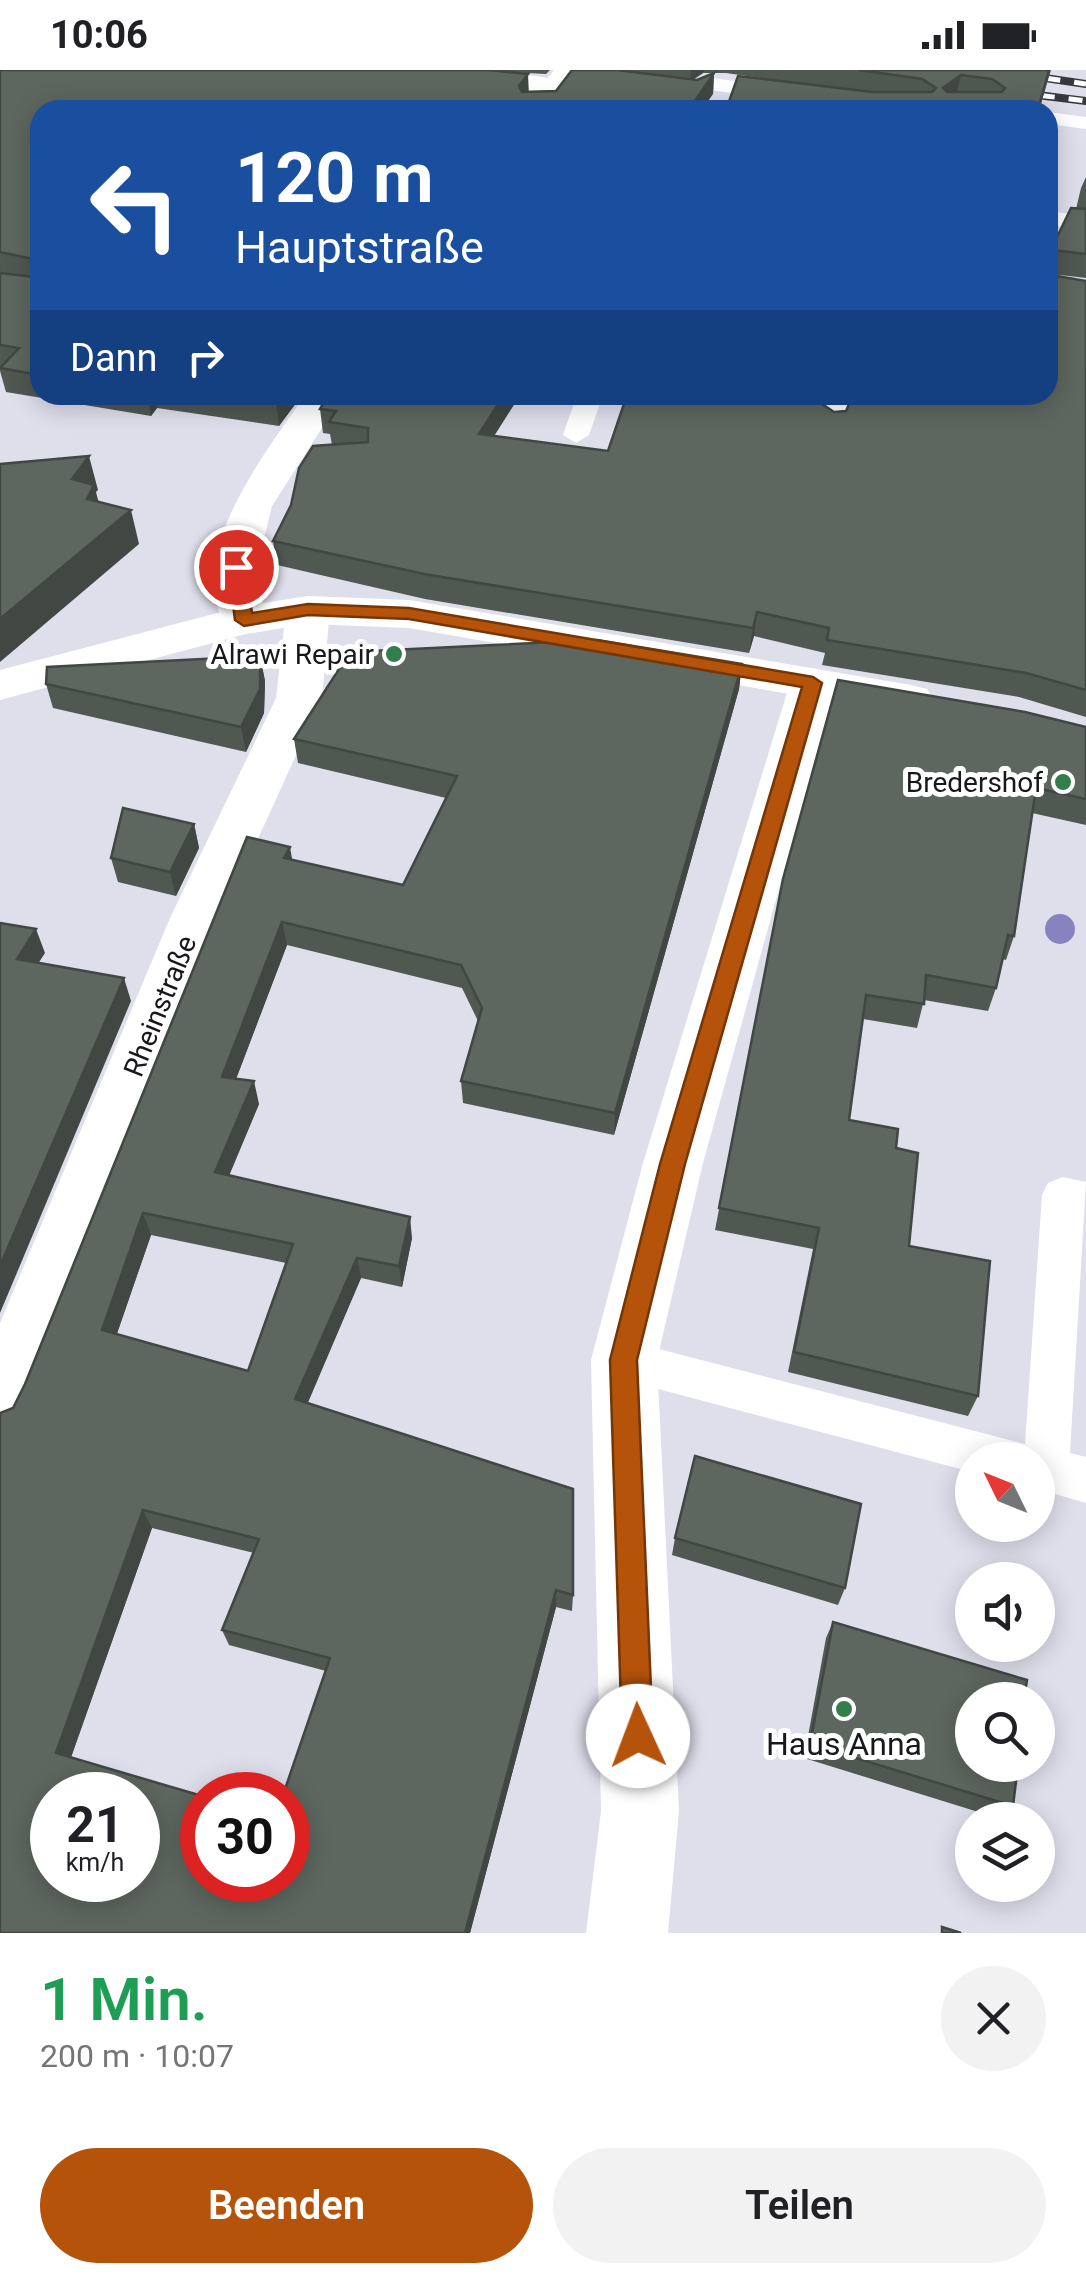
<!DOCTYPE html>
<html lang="de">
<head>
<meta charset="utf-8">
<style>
  :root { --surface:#fff; --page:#f2f2f2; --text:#202124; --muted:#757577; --accent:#b45309 }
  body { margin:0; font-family:Roboto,sans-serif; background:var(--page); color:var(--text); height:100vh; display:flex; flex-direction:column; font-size:38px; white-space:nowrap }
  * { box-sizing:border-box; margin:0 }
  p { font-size:32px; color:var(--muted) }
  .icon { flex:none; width:55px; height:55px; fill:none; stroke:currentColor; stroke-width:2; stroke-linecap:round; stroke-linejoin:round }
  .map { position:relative; height:1863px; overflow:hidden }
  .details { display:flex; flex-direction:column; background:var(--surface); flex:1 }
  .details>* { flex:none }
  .banner { position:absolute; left:30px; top:30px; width:1028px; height:305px; border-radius:30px; box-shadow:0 5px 25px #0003; background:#1a4fa0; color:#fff; overflow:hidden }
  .needle { width:65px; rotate:313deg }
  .buttons { position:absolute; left:955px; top:1372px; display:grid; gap:20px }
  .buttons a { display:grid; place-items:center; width:100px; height:100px; border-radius:50%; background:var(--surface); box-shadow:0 5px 25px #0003; font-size:50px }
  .speed { position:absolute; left:30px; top:1702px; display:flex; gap:20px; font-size:50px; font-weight:700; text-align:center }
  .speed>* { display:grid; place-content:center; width:130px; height:130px; border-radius:50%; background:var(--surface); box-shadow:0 5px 25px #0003; line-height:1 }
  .speed small { font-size:25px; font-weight:400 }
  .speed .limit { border:15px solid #d22; background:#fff; color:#111 }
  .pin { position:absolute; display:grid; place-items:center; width:85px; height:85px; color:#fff; margin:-42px; border:5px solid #fff; border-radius:50%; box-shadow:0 2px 10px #0007 }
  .me { position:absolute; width:110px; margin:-55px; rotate:358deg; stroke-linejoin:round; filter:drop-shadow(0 0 8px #0008) }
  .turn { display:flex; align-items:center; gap:35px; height:210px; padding:0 40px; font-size:45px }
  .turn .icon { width:130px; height:130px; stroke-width:2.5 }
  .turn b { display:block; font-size:70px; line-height:85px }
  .then { display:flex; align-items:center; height:95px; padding:0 40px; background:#0003; gap:20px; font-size:38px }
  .round { display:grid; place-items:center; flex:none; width:105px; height:105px; border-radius:52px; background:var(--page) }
  .overview { display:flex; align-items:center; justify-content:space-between; height:170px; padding:0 40px }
  h1 { font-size:60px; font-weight:600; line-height:75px; color:#1e9e55 }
  .action { display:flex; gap:20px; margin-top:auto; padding:20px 40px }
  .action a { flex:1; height:115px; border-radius:60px; background:var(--accent); color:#fff; font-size:40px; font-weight:600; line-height:115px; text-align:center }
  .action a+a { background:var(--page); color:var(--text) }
  .status { display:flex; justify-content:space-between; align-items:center; height:70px; padding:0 50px; background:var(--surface); direction:ltr }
  .status svg { height:28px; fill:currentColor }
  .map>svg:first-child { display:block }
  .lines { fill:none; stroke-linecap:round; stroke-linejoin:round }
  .service { fill:#fff; fill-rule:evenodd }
  .minor { fill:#fff; fill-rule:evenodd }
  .tertiary { fill:#fff; fill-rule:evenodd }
  .secondary { fill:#fff; fill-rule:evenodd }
  .rail-casing { stroke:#38393f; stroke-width:8 }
  .rail { stroke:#fff; stroke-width:5; stroke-dasharray:14; stroke-linecap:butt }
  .tree { fill:#8783be }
  .wall { fill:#505852; fill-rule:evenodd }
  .shaded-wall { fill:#414742 }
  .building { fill:#5d665f; stroke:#414742; stroke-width:2.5; fill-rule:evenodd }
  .route { fill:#b45309; stroke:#753606; stroke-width:2.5 }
  .poi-dot { fill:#347e4c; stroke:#fff; stroke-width:4 }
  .labels { text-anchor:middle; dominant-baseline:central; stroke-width:10; stroke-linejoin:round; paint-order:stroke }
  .poi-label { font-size:28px; fill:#17181c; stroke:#fff; text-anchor:end }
  .street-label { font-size:28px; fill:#17181c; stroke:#fff }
  .near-poi-label { font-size:32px; fill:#17181c; stroke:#fff }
</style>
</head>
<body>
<div class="status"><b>10:06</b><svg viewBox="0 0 49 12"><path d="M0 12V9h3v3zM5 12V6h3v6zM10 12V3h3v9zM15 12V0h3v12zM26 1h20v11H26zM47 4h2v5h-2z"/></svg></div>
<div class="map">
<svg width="1086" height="1863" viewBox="0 0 1086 1863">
  <rect width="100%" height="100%" fill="#dedfeb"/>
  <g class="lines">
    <g class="service">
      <path d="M703 7 782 17 792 23 782 29 708 20 696 28 657 18 667 12 691 15Z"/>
      <path d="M1048 42 1086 47V59L1048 54Z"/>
      <path d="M1048 141 1086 146V160L1048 155Z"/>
      <path d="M577 325H603L589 365 576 373 563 365Z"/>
      <path d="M826 325 856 327 841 361 832 363 819 355 829 329Z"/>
      <path d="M1063 1107 1086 1112 1070 1383 1086 1387V1433L1038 1419V1390H972V1402L624 1310 608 1304 602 1290 608 1276 624 1270 1025 1374 1042 1125 1048 1113Z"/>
    </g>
    <g class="minor">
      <path d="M396 0C427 0 552 0 570 16L555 25 410 9Z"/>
      <path d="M308 526 324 530 330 540 322 628 222 848 33 1332 23 1354 0 1363V1253L170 848 276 628 286 540 292 530Z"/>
      <path d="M813 598 829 602 836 613 703 1093 657 1290 679 1741 668 1863H586L601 1741 591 1290 643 1093 790 613 797 602Z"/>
    </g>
    <g class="tertiary">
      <path d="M554 0H583L553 40H522Z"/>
      <path d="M305 325H343L272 436 257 497 266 550 260 560 244 564 228 560C180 487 266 383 305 325Z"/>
    </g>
    <path class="secondary" d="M308 526 409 530 911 615 927 619 934 630 927 641 911 645 409 558 308 554 246 564 0 630V600L244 536Z"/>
    <defs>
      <g id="rail">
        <path d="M991 0 1086 14"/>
        <path d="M1013 22 1086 31"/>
      </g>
    </defs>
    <use href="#rail" class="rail-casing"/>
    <use href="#rail" class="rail"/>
  </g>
  <circle class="tree" cx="1060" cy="859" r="15"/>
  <g class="wall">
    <path d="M0 0H550L546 4 506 2 528 4V22L556 21 572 0H1051L1039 40H726L789 12 726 3H714L713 24 40 40V325H302L279 356 157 338 151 346 6 322 0 301ZM703 3H714L697 10H693Z"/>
    <path d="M1086 107V208L1051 204V205L1086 211V647L1019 627 822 595 825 583 754 566 749 583 425 529 277 495 273 471 332 375 330 364 323 363 320 339 328 325H520L494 366 608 381 820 333 834 342 1048 325V186L1076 139 1081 118Z"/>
    <path d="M260 586 265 611 264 643 246 682 53 638 46 614Z"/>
    <path d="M742 594 739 619 614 1065 463 1033 461 1011 478 951 462 918 287 875 236 1009 259 1034 229 1106 412 1168 402 1217 361 1208 307 1333 573 1525 572 1541 556 1537 470 1863H0L13 1338 293 790 403 815 446 728 298 693 294 669ZM151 1165 286 1193 248 1301 117 1264ZM152 1458 254 1483 222 1560 229 1575 326 1601 288 1810 71 1687Z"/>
    <path d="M1086 657V755L1032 743 1014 866 1006 890 1002 889 996 918 988 941 924 930 917 958 863 949 849 1050 896 1078 909 1176 978 1326 968 1346 788 1302 813 1179 715 1160 783 809Z"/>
    <path d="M194 754 199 778 176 826 118 812 111 788Z"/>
    <path d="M675 1468 845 1518 838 1535 672 1485Z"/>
    <path d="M833 1552 1013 1736 1001 1749 804 1688 826 1568Z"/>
  </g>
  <g class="shaded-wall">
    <path d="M691 0H704L703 3 690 11Z"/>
    <path d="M714 3 713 24 702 40H689Z"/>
    <path d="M528 4 529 26 519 38V16Z"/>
    <path d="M961 5 956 26 939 40 943 18Z"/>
    <path d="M147 325H155L157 338 151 346Z"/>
    <path d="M281 325H302L279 356 276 332Z"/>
    <path d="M504 325H520L480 388 479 364Z"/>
    <path d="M89 386 98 420 96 422 103 449 72 409Z"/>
    <path d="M131 440 139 474 0 592V549Z"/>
    <path d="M757 542 754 566 749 583 753 558Z"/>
    <path d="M260 586 265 611 264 643 246 682 241 657Z"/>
    <path d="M742 594 739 619 614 1065 615 1043Z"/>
    <path d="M194 754 199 778 176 826 170 802Z"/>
    <path d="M290 777 294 800 284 788Z"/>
    <path d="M282 852 287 875 228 1030 222 1007Z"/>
    <path d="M36 859 45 883 26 912 17 889Z"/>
    <path d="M124 908 131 931 0 1243V1196Z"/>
    <path d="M254 1011 259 1034 221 1124 215 1102Z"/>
    <path d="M143 1143 151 1165 111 1280 102 1260Z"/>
    <path d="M410 1147 412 1168 402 1217 399 1196Z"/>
    <path d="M357 1188 361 1208 301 1349 295 1329Z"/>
    <path d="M143 1440 152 1458 68 1696 56 1683Z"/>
    <path d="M556 1520V1537L470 1863H465Z"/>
  </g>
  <g class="building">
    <path d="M0 0H488L528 4 519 16 522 22 556 21 572 0H617L697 10 714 3 689 40H40V305L0 298 19 278 0 275V203L34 207 38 190 0 182Z"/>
    <path d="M859 0H1049L1038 40H726L738 6 872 22H932L936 18 922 9ZM961 5 992 9 1005 18 1002 22H947L943 18Z"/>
    <path d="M1071 138 1086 139V184L1051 180V205L1086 211V620L1026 603 827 570 829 558 757 542 753 558 424 504 273 471 291 435 299 398 313 376 368 372V358L329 352 336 341 320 339 328 325H504L479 364 608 381 627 325H821L819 332 834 342 846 341 853 325H1048V186Z"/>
    <path d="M228 325H281L276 332Z"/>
    <path d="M89 386 72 409 94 415 87 429 131 440 0 549V394Z"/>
    <path d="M597 570 742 594 615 1043 461 1011 482 938 461 895 282 852 222 1007 254 1011 215 1102 410 1147 399 1196 357 1188 295 1329 573 1419V1525L556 1520 465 1863H0V1343L13 1338 25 1314 247 767 290 777 284 788 403 815 457 706 294 669 350 582ZM143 1143 293 1174 248 1301 102 1260ZM143 1440 259 1469 222 1560 330 1588 283 1725H288V1810H202V1726L56 1683ZM52 1725H138V1810H52Z"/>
    <path d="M260 586V619L241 657 46 614 47 597Z"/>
    <path d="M838 610 1025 642 1086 657V729L1036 718 1014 866 1008 865 996 918 926 905 924 934 866 925 849 1050 898 1059 896 1078 918 1083 909 1176 990 1191 978 1326 794 1282 819 1158 719 1138 783 809Z"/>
    <path d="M123 738 194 754 170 802 111 788Z"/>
    <path d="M0 853 36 859 17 889 124 908 0 1196Z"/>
    <path d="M695 1386 861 1434 845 1518 675 1468Z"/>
    <path d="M833 1552 1027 1610 1024 1630H972V1695H1018L1013 1736 810 1674Z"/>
    <path d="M942 1857 961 1863H942Z"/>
  </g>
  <path class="route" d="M236 492 245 497 252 543 308 534 409 538 813 607 822 613 685 1094 637 1290 653 1666 649 1677 638 1682 626 1677 622 1666 610 1290 660 1094 802 617 409 549 308 545 244 556 235 550 228 497Z"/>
  <g class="poi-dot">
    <circle cx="394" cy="584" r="10"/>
    <circle cx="1063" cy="712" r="10"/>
    <circle cx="844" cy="1639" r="10"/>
  </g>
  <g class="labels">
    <g class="poi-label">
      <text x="374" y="584">Alrawi Repair</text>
      <text x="1043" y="712">Bredershof</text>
    </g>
    <g class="street-label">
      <text transform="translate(160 936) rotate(-68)">Rheinstraße</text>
    </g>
    <g class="near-poi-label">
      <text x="844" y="1674">Haus Anna</text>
    </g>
  </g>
</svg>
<div class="buttons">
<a><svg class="needle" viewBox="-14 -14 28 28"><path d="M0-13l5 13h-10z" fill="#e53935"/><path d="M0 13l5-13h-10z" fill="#757577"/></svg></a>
<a><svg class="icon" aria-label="sound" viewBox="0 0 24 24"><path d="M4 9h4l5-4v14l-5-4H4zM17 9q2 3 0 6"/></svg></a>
<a><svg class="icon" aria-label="search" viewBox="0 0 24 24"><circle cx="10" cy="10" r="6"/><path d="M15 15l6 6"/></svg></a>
<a><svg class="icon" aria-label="layers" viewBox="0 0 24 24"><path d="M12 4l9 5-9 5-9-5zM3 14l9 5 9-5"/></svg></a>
</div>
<div class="speed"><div>21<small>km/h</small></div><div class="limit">30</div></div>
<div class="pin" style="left:236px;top:497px;background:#d93025"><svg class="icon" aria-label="arrive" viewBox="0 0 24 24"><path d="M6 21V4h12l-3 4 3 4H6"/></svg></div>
<svg class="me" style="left:638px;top:1666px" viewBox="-20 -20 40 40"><circle r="19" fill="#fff"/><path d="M0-13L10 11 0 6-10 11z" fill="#b45309"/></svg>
<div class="banner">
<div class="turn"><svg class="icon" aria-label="left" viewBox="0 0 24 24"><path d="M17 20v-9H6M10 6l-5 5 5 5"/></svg><div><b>120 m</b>Hauptstraße</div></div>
<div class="then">Dann<svg class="icon" aria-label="right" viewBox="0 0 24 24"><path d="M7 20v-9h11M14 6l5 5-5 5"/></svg></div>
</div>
</div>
<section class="details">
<div class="overview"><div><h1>1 Min.</h1><p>200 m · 10:07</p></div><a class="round"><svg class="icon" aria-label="close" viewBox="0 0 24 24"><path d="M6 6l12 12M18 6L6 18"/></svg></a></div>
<div class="action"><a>Beenden</a><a>Teilen</a></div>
</section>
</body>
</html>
